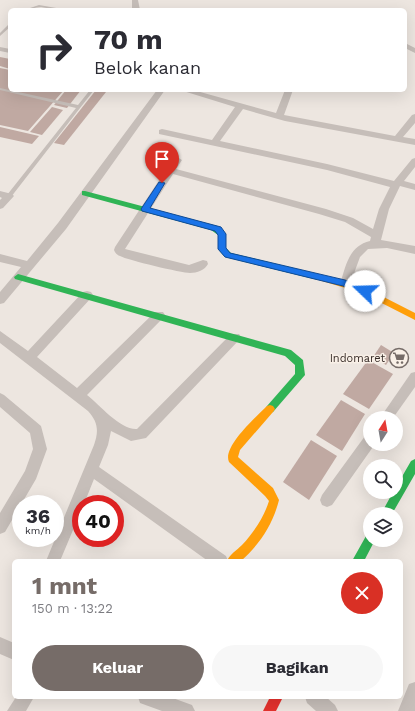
<!DOCTYPE html>
<html lang="id">
<head>
<meta charset="utf-8">
<style>
  :root { --surface:#fff; --page:#f7f7f7; --text:#2b2b33; --muted:#7c7c81; --accent:#766c68 }
  body { margin:0; font-family:"Work Sans",sans-serif; background:var(--page); color:var(--text); height:100vh; display:flex; flex-direction:column; font-size:15px; white-space:nowrap }
  * { box-sizing:border-box; margin:0 }
  p { font-size:13px; color:var(--muted) }
  .icon { flex:none; width:22px; height:22px; fill:none; stroke:currentColor; stroke-width:2; stroke-linecap:round; stroke-linejoin:round }
  .map { position:relative; flex:1; overflow:hidden }
  .side { position:absolute; left:12px; top:559px; width:391px; height:140px; display:flex; flex-direction:column; background:var(--surface); border-radius:6px; box-shadow:0 4px 16px #0002 }
  .side>* { flex:none }
  .hud { position:absolute; left:8px; top:8px; width:399px; height:84px; border-radius:6px; box-shadow:0 4px 16px #0002; background:#fff; color:var(--text); overflow:hidden }
  .needle { width:26px; rotate:11deg }
  .tools { position:absolute; left:363px; top:411px; display:grid; gap:8px }
  .tools a { display:grid; place-items:center; width:40px; height:40px; border-radius:50%; background:var(--surface); box-shadow:0 4px 16px #0002; font-size:20px }
  .speed { position:absolute; left:12px; top:495px; display:flex; gap:8px; font-size:20px; font-weight:700; text-align:center }
  .speed>* { display:grid; place-content:center; width:52px; height:52px; border-radius:50%; background:var(--surface); box-shadow:0 4px 16px #0002; line-height:1 }
  .speed small { font-size:10px; font-weight:400 }
  .speed .limit { border:6px solid #d22; background:#fff; color:#111 }
  .pin { position:absolute; display:grid; place-items:center; width:34px; height:34px; color:#fff; margin:-41px -17px; border-radius:50% 50% 50% 0; rotate:-45deg; box-shadow:0 0 4px #0007 }
  .pin .icon { rotate:45deg }
  .me { position:absolute; width:44px; margin:-22px; rotate:291deg; stroke-linejoin:round; filter:drop-shadow(0 0 3px #0008) }
  .turn { display:flex; align-items:center; gap:14px; height:84px; padding:0 20px; font-size:18px }
  .turn .icon { width:52px; height:52px; stroke-width:2.5 }
  .turn b { display:block; font-size:28px; line-height:34px }
  .round { display:grid; place-items:center; flex:none; width:42px; height:42px; border-radius:21px; background:var(--page) }
  .head { display:flex; align-items:center; justify-content:space-between; height:68px; padding:0 20px }
  h1 { font-size:24px; font-weight:700; line-height:30px; color:var(--accent) }
  .cta { display:flex; gap:8px; margin-top:auto; padding:8px 20px }
  .cta a { flex:1; height:46px; border-radius:24px; background:var(--accent); color:#fff; font-size:16px; font-weight:700; line-height:46px; text-align:center }
  .cta a+a { background:var(--page); color:var(--text) }
  .map>svg:first-child { display:block }
  .building { fill:#c0a9a2 }
  .lines { fill:none; stroke-linecap:round; stroke-linejoin:round }
  .lane { fill:#c6beb9; fill-rule:evenodd }
  .street { fill:#c6beb9; fill-rule:evenodd }
  .fast { fill:#30b455; fill-rule:evenodd }
  .slow { fill:#ff9f0a; fill-rule:evenodd }
  .jam { fill:#e5322d; fill-rule:evenodd }
  .route { fill:#1a73e8; stroke:#114b97 }
  .labels { text-anchor:middle; dominant-baseline:central; stroke-width:3; stroke-linejoin:round; paint-order:stroke }
  .poi-label { font-size:11px; fill:#362b27; stroke:#f9f0e7; text-anchor:end }
</style>
</head>
<body>
<div class="map">
<svg width="415" height="711" viewBox="0 0 415 711">
  <rect width="100%" height="100%" fill="#ede6e0"/>
  <g class="building">
    <path d="M0 57 10 59V69L0 66Z"/>
    <path d="M0 68 10 70V90H64L28 131 0 125Z"/>
    <path d="M66 90H81L67 108 54 105Z"/>
    <path d="M96 90 106 92 64 145 54 143Z"/>
    <path d="M52 107 63 110 42 135 30 132Z"/>
    <path d="M0 127 39 136 32 144 0 137Z"/>
    <path d="M381 345 394 353 386 365 373 357Z"/>
    <path d="M368 360 393 374 369 409 343 394Z"/>
    <path d="M341 400 365 414 342 451 316 435Z"/>
    <path d="M311 440 337 456 309 500 283 482Z"/>
  </g>
  <g class="lines">
    <g class="lane">
      <path d="M39 5 62 9 64 10C56 10 48 8 41 7 35 7 30 10 24 10Z"/>
      <path d="M9 24H10V27L0 36V33Z"/>
      <path d="M0 88 78 105 90 90H94L11 197 9 198 7 196V195L76 108 0 90Z"/>
    </g>
    <g class="street">
      <path d="M132 0H138L140 10H132Z"/>
      <path d="M405 43 415 48V53L405 48Z"/>
      <path d="M0 47 10 49V53L0 51Z"/>
      <path d="M157 90H165L66 229 4 303 0 304V292L21 267 0 262V254L27 261 58 223Z"/>
      <path d="M180 90H193L276 113 285 90H293L284 115 395 136 412 115 415 114V123L403 137 415 139V145L285 121 243 109 220 141 327 164 394 181 412 159 415 158V167L404 181 415 184V190L400 186 389 209 381 240 415 246V254L387 248 368 249 360 257 349 287H341L340 284C346 265 349 246 370 241L371 237 345 222 319 214 173 174 125 249 189 265 203 260 207 261 208 264C205 270 197 273 190 273 182 273 127 260 120 256 117 255 115 253 114 250L115 247 167 168 174 158 177 157 182 160 176 169 326 209 353 218 373 229 379 209 390 187 327 170 159 134V130L162 129 212 140 235 107Z"/>
      <path d="M0 191 12 194 14 196 3 208 0 209V200L2 198 0 197Z"/>
      <path d="M87 291 91 292 93 295 91 298 37 357 77 388 155 312H163L165 315 163 318 87 395C100 405 120 430 137 429L231 334H239L241 337 239 340 146 438 131 441 111 431 108 445 99 467 226 556 228 561H208L94 479 84 504H81V511L60 561H46L94 445C99 431 98 422 88 411L0 343V331L28 351 83 292Z"/>
      <path d="M415 372V387L393 418H380L411 373Z"/>
      <path d="M0 393 4 395 41 426 47 449 36 479 5 532 0 534V513L25 471 33 449 30 433 0 407Z"/>
      <path d="M370 434V444H375L332 505 327 507 322 505 320 500 322 495 365 436Z"/>
      <path d="M0 637 14 643V660L0 654Z"/>
      <path d="M415 682V711H398L409 684Z"/>
      <path d="M16 697H34L26 711H7Z"/>
      <path d="M138 697H170L192 705 195 711H162L140 703Z"/>
      <path d="M305 697H326L335 705 338 711H316L307 703Z"/>
    </g>
    <g class="fast">
      <path d="M82 191H85L217 226 226 234V248L231 253 318 274 322 277 318 280 225 257 218 249V235L211 230 82 195Z"/>
      <path d="M18 274 291 350 303 360 305 375 273 412 270 413 267 412 265 409 267 406 295 374V365L285 356 15 279 14 277Z"/>
      <path d="M415 459V474L392 514H381L393 492H396V487L411 461Z"/>
      <path d="M370 535V540H375L364 561H352L366 536Z"/>
    </g>
    <g class="slow">
      <path d="M318 274 368 289 415 313V320L362 293 315 279 314 277Z"/>
      <path d="M270 405 273 406 275 409 273 412 240 450 238 457 273 488 279 500C273 524 260 544 241 561H227C230 554 237 550 242 545 254 532 264 517 269 501L265 496 229 462C222 447 256 417 267 406Z"/>
    </g>
    <path class="jam" d="M270 697H283L276 711H263Z"/>
  </g>
  <path class="route" d="M159 182 165 183 150 208 221 227 226 234V248L230 253 345 280 368 289 369 291 365 294 343 286 225 257 218 249V235L215 231 142 211 141 209Z"/>
  <defs>
    <symbol id="supermarket-ring" viewBox="-11 -11 22 22"><circle r="9.5" fill="#f9f0e7" stroke="#766c68" stroke-width="1.5"/><path d="M-6-5.5h2.5l.6 2H6L4.5 2H-2.5L-4.4-4H-6ZM-1.5 3.2a1.3 1.3 0 1 0 .1 0ZM3 3.2a1.3 1.3 0 1 0 .1 0Z" fill="#766c68"/></symbol>
  </defs>
  <g fill-rule="evenodd">
    <use href="#supermarket-ring" x="388" y="347" width="22" height="22"/>
  </g>
  <g class="labels">
    <g class="poi-label">
      <text x="385" y="358">Indomaret</text>
    </g>
  </g>
</svg>
<div class="tools">
<a><svg class="needle" viewBox="-14 -14 28 28"><path d="M0-13l5 13h-10z" fill="#e53935"/><path d="M0 13l5-13h-10z" fill="#7c7c81"/></svg></a>
<a><svg class="icon" aria-label="search" viewBox="0 0 24 24"><circle cx="10" cy="10" r="6"/><path d="M15 15l6 6"/></svg></a>
<a><svg class="icon" aria-label="layers" viewBox="0 0 24 24"><path d="M12 4l9 5-9 5-9-5zM3 14l9 5 9-5"/></svg></a>
</div>
<div class="speed"><div>36<small>km/h</small></div><div class="limit">40</div></div>
<div class="pin" style="left:162px;top:183px;background:#d93025"><svg class="icon" aria-label="arrive" viewBox="0 0 24 24"><path d="M6 21V4h12l-3 4 3 4H6"/></svg></div>
<svg class="me" style="left:365px;top:291px" viewBox="-20 -20 40 40"><circle r="19" fill="#fff"/><path d="M0-13L10 11 0 6-10 11z" fill="#1a73e8"/></svg>
<div class="hud">
<div class="turn"><svg class="icon" aria-label="right" viewBox="0 0 24 24"><path d="M7 20v-9h11M14 6l5 5-5 5"/></svg><div><b>70 m</b>Belok kanan</div></div>
</div>
<section class="side">
<div class="head"><div><h1>1 mnt</h1><p>150 m · 13:22</p></div><a class="round" style="background:#d93025;color:#fff"><svg class="icon" aria-label="close" viewBox="0 0 24 24"><path d="M6 6l12 12M18 6L6 18"/></svg></a></div>
<div class="cta"><a>Keluar</a><a>Bagikan</a></div>
</section>
</div>
</body>
</html>
